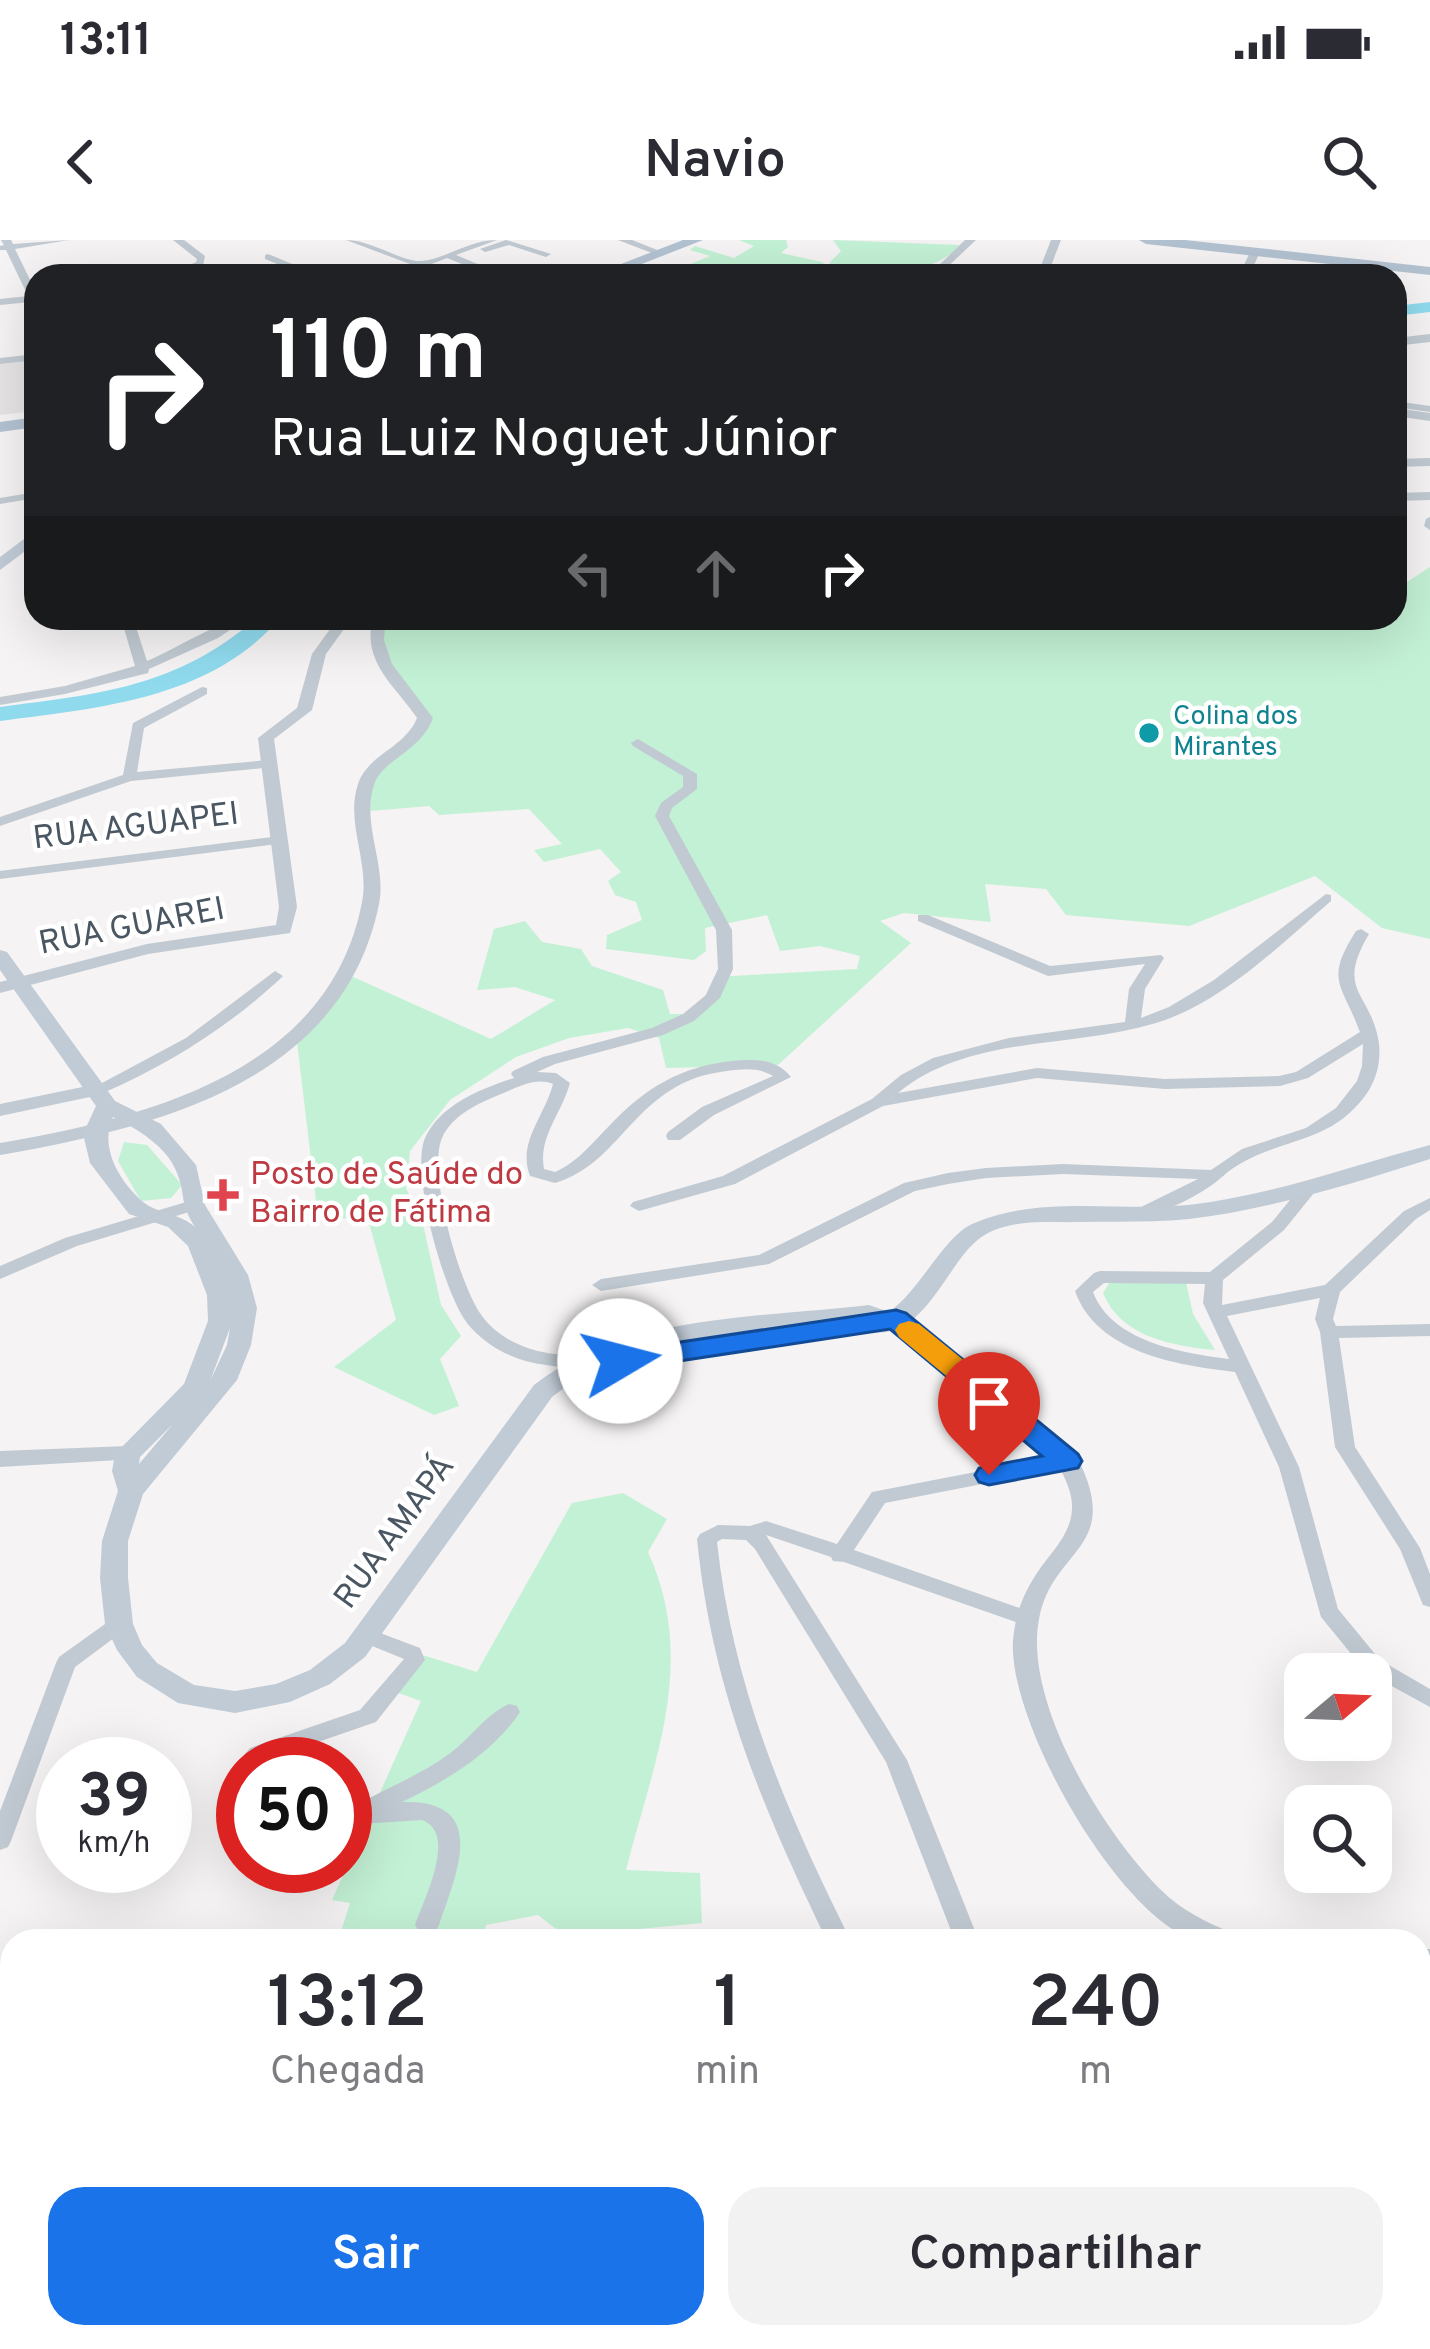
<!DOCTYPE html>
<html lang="pt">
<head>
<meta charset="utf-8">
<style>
  :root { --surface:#fff; --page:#f2f2f3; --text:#2b2b33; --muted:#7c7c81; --accent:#1a73e8 }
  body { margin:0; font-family:Overpass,sans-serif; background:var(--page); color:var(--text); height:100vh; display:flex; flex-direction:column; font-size:45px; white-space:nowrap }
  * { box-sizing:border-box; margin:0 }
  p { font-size:39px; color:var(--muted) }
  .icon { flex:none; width:66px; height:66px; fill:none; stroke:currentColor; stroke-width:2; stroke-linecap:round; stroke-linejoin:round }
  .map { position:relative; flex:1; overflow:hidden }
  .sheet { position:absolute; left:0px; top:1689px; width:1431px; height:420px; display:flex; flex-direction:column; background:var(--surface); border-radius:36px 36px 0 0; box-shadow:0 12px 48px #0002 }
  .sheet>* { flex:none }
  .banner { position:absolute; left:24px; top:24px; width:1383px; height:366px; border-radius:36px; box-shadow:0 12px 48px #0002; background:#202124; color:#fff; overflow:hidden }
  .needle { width:78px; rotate:71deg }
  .fabs { position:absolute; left:1284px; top:1413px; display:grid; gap:24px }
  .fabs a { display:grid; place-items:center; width:108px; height:108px; border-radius:24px; background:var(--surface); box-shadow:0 12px 48px #0002; font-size:60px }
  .speed { position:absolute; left:36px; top:1497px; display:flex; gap:24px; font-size:60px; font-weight:700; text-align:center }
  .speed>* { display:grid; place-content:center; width:156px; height:156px; border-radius:50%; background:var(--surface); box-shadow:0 12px 48px #0002; line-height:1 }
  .speed small { font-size:30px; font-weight:400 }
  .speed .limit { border:18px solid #d22; background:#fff; color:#111 }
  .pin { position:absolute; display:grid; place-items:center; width:102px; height:102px; color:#fff; margin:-123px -51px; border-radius:50% 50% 50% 0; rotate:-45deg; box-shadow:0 0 12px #0007 }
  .pin .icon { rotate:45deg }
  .me { position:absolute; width:132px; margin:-66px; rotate:82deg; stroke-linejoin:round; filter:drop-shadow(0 0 9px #0008) }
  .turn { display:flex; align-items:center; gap:42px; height:252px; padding:0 48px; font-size:54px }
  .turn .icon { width:156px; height:156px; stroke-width:2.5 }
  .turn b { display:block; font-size:84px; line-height:102px }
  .lanes { display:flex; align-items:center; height:114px; padding:0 48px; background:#0003; justify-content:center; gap:60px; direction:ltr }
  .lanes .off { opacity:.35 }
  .eta { display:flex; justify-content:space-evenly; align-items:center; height:204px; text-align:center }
  .eta b { font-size:72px; font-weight:600; line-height:84px }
  .action { display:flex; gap:24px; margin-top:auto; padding:24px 48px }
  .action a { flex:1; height:138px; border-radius:36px; background:var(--accent); color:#fff; font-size:48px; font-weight:600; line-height:138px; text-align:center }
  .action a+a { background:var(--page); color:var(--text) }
  .status { display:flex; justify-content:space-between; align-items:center; height:84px; padding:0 60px; background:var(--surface); direction:ltr }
  .status svg { height:33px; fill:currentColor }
  header { display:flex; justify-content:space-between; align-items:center; height:156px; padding:0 48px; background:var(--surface); font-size:54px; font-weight:600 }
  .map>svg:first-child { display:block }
  .education { fill:#e6e4e5 }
  .green { fill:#c3f1d5 }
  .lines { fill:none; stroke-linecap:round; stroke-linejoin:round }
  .river { fill:#90daee; fill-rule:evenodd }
  .minor { fill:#c1cad2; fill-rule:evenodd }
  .tertiary { fill:#c1cad2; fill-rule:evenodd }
  .secondary { fill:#c1cbd6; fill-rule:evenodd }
  .primary { fill:#b3c2d1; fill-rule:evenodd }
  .route { fill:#1a73e8; stroke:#114b97; stroke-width:3 }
  .slow { fill:#f59e0b }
  .culture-dot { fill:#0f9aa8; stroke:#fff; stroke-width:4.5 }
  .health-dot { fill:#e0444e; stroke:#fff; stroke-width:4.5 }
  .labels { text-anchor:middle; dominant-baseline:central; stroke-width:9; stroke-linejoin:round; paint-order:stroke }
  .far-culture-label { font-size:27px; fill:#0d838f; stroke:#fff; text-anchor:start }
  .street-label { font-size:33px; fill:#4a5661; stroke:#fff }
  .health-label { font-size:33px; fill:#be3a42; stroke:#fff; text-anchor:start }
</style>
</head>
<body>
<div class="status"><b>13:11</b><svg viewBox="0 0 49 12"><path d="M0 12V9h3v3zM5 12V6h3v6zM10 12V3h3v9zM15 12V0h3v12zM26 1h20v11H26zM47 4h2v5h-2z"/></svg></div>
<header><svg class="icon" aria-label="back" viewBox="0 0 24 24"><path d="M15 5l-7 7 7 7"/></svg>Navio<svg class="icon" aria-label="search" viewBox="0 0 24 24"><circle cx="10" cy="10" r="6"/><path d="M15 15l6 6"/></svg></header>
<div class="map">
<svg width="1430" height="2109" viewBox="0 0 1430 2109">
  <rect width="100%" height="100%" fill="#f5f3f3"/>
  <path class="education" d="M36 119V171L0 175V124Z"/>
  <g class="green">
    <path d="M739 0H786L788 7 781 13 822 22 839 36 789 31 784 36C751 36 723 25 690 30L686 26 710 16 690 10 695 6 734 18 754 6Z"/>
    <path d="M833 0 959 5C939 35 858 42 829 23L841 11Z"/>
    <path d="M1430 327V699L1382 688 1315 636 1189 686 1066 675 1046 649 985 644 991 682 904 673 880 681 911 703 778 825 666 828 659 798 628 788 569 798 516 817 450 860 410 911 406 948 423 984 441 1065 461 1096 440 1119 459 1166 434 1175 334 1127 396 1080 368 979 318 978 297 802 351 736 491 799 555 760 515 747 477 750 494 689 525 681 542 702 581 709 592 726 663 750 670 774H691L702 763 714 737 857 729 860 716 820 706 780 711 767 675 705 688 706 711 694 720 606 709 607 695 642 680 636 662 615 655 608 641 621 632 600 609 544 622 534 610 562 604 529 569 439 575 429 566 370 571 371 541 416 492 421 476 382 407 379 394 399 378H1395V350Z"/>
    <path d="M124 902 147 905 182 945 171 958 141 961 118 921Z"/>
    <path d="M1110 1042H1186L1193 1074 1215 1110C1172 1106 1121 1097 1103 1053Z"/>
    <path d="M623 1253 667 1279 648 1312C698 1422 654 1520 626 1630L700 1633 702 1683 565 1696 538 1675 486 1685 483 1701H338L350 1663 332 1660 421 1461 390 1450 419 1414 477 1432 572 1263Z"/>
  </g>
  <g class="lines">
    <g class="river">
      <path d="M1430 62V72L1395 76V66Z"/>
      <path d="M257 378H280C211 459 99 468 0 481V467C101 454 177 447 257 378Z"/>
    </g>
    <g class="minor">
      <path d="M1 0H11L13 4 69 0 15 9 36 52V65L31 62 0 65V59L28 56 6 10H0V6L4 5Z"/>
      <path d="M173 0H184L205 16 203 26 180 36H167L196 22 197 19Z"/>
      <path d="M346 0C372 0 401 22 421 21 444 20 468 0 497 0L456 15 506 36H492L447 18 429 25 457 36C444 36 436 31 424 29 411 27 396 36 381 36L410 24Z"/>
      <path d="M506 0 551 14 546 17 509 5 485 12 480 9Z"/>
      <path d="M618 0H632L665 13 657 15Z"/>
      <path d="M965 0H976L942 32H936V28Z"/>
      <path d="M1051 0H1061L1047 36H1037Z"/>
      <path d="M1255 9 1260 12 1249 36H1239L1250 12Z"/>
      <path d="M268 14 317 34 319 36H306L265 19V15Z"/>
      <path d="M36 114V120L0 124V118Z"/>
      <path d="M1395 161 1430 166V172L1395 167Z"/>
      <path d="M36 252V258L0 264V258Z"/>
      <path d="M1430 277V290L1424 286 1426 279Z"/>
      <path d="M121 378H133L147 421C174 410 223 378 248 378L218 398 149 429 148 433 65 454 0 465V457L65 446 135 426Z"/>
      <path d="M202 447 207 448V454L144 488 137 532 269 520 276 524 274 527 131 541 0 586V577L123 535 133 483Z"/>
      <path d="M638 499 697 534V549L672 568 669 576 732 690 733 729 720 758 694 781 663 795 555 824 537 832 556 833 570 843C562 873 538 897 544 929L555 932C578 922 593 902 611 884 645 848 682 826 732 821 754 819 776 818 791 837L714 875 680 900H668L666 896 668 892 702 867 773 836C758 827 743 829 727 831 635 841 624 923 555 943L530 936C517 902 545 876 553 844 536 837 518 847 501 854 479 863 452 875 442 898 427 932 460 1047 482 1076 499 1099 527 1111 555 1114 568 1115 579 1113 589 1121 578 1130 561 1127 546 1125 515 1121 486 1107 467 1083 444 1053 410 933 425 898 441 864 481 849 514 838L511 834 513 831 543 817 652 788 683 774 706 755 718 729 716 690 655 576 661 563 683 547V536L633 506 631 503Z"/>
      <path d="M280 596 285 597V603L0 639V631Z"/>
      <path d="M1326 654 1331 655V661C1280 705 1222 763 1156 783 1072 809 970 794 898 853L1037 828 1165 839 1279 836 1296 832 1360 792C1342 744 1324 741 1356 691L1361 689 1369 694C1334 753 1372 752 1379 804 1381 823 1376 841 1365 856 1329 904 1284 897 1238 925 1227 931 1220 940 1209 947 1190 960 1165 971 1143 978L1134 973 1137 969 1198 939 1063 934 986 938 948 944 915 951 769 1024 601 1051 592 1045 601 1039 759 1015 904 943 948 933 986 928 1063 924 1211 930 1242 909 1306 888 1336 868 1357 841 1362 826 1363 804 1308 838 1280 846 1165 849 1037 838 883 866 735 944 639 971 630 966 633 962 723 936 872 859 901 835 933 818 1009 798 1125 782 1129 749 1145 724 1048 736 918 681V675H928L1050 726 1161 715 1164 718 1145 749 1141 778 1169 767 1214 740Z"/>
      <path d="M275 731 283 736 280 739C227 788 169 824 103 853H91L89 850 186 798Z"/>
      <path d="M1309 943 1318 948 1284 990 1223 1040 1222 1065 1325 1045 1404 971 1430 958V970L1416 979 1340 1052 1333 1079 1336 1086 1430 1084V1096L1339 1098 1355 1207 1420 1308 1430 1334V1367L1423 1365 1400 1309 1335 1207 1320 1092 1315 1079 1320 1058 1227 1076 1299 1227 1338 1369 1380 1420 1430 1449V1467L1366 1432 1321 1377 1279 1227 1235 1132C1177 1125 1097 1113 1075 1051L1094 1033 1100 1031 1210 1032 1272 982 1303 944ZM1104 1043 1205 1044 1203 1063 1229 1119C1182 1113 1112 1102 1093 1052Z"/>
      <path d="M193 960 202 965 199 969 77 1006 0 1039V1026L65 998Z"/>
      <path d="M1068 1214 1075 1216 1078 1221 1075 1226 885 1263 854 1310 1034 1373 1037 1378 1034 1383 1027 1386 844 1322 833 1321 831 1317 766 1295 907 1520 979 1701H955L886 1522 755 1309 746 1300 722 1299 717 1302C733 1448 786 1571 851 1701H827C762 1567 712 1449 697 1299L700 1294 718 1285 750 1286 766 1281 837 1304 872 1252Z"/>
      <path d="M119 1376 126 1379 129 1384 126 1389 75 1427 11 1601 8 1607 0 1610V1571L56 1423 59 1417 112 1379Z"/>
      <path d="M367 1388 420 1408 425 1420 376 1482 266 1520 262 1524H243V1531L240 1530 237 1524 250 1508 360 1470 404 1419 360 1401 357 1396 360 1391Z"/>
      <path d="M509 1464 517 1466 520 1472C493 1513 446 1541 402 1562 491 1559 456 1635 439 1685L435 1692 427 1695 419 1692 415 1685C424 1659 458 1593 422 1580L345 1585V1567H353C384 1549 419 1536 449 1514 469 1500 487 1473 509 1464Z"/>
      <path d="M12 1752V1777L0 1783V1758Z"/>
      <path d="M12 2050V2086L0 2094V2058Z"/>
      <path d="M83 2097H109L104 2109H78Z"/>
    </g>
    <g class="tertiary">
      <path d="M1430 94V102L1395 106V98Z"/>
      <path d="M1395 168 1430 173V181L1395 176Z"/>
      <path d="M1430 218V226L1395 227V219Z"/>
      <path d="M1430 252V260L1395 261V253Z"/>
      <path d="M338 378H352L326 414 312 470 274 499 297 667 290 693 148 714 0 753V742L147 704 276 685 279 667 258 498 297 468 312 414Z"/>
      <path d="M381 378H397L385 389 384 400 392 424 433 478C420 513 382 519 374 545 361 584 387 625 379 664 343 843 154 888 0 915V903C146 878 330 832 362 662 370 623 345 583 358 544 368 514 405 508 417 478 397 448 366 426 371 387Z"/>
      <path d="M97 844 104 846 107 850 104 854 0 876V864Z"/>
      <path d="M896 1072 904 1074 1079 1221C1122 1310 1052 1308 1039 1379 1023 1462 1104 1594 1161 1650 1181 1670 1207 1683 1233 1693L1237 1701C1222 1701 1204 1704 1191 1699 1114 1669 1008 1481 1013 1401 1015 1375 1023 1354 1037 1333 1050 1313 1071 1295 1072 1269 1073 1253 1065 1239 1059 1226L888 1084 885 1079 888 1074Z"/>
      <path d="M128 1206 136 1209 139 1214 136 1219 0 1227V1211Z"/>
      <rect x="1419" y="1709" width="11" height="22"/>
      <path d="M12 1984V2012L0 2016V1988Z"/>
      <path d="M408 2097H446L437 2109 412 2107Z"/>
      <path d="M1176 2097H1206L1209 2109H1179Z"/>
    </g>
    <g class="secondary">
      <path d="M36 290V303L0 330V317Z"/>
      <path d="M0 710 7 712 115 861 161 884 196 925 205 965 248 1035 257 1068 251 1105 237 1140 143 1254 128 1301V1338L133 1384 142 1405 157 1423 194 1445 235 1451 276 1444 310 1430 345 1403 534 1145C624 1074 760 1078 869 1065L889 1072C918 1052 944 998 970 985 1037 954 1117 972 1188 965 1271 956 1350 926 1430 905V919C1355 943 1267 970 1189 979 1153 983 1115 981 1079 982 1048 983 1007 978 980 998 945 1024 924 1105 865 1091L864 1081C762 1093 636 1089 552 1157L365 1417 330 1444 290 1462 235 1473 178 1463 137 1437 117 1410 105 1384 100 1338 102 1301 118 1251 112 1231 115 1214 184 1144 208 1081 207 1055 188 1006 168 987 129 974 90 923 83 894 96 866 0 730ZM113 877C137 889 167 906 177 933 186 955 179 962 195 987 180 973 158 974 143 962 119 941 99 907 113 877ZM230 1088 227 1105 210 1141ZM173 1184 139 1224 140 1217Z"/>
    </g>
    <g class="primary">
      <path d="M683 0H703L611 36H590Z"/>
      <path d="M1139 0H1185L1430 27V35L1146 4Z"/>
      <path d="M36 177V187L0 192V182Z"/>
    </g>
  </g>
  <path class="route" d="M896 1070 906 1073 1078 1214 1082 1221 1078 1228 989 1245 979 1242 975 1235 979 1228 1042 1216 890 1089 620 1130 605 1121 620 1111Z"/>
  <path class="slow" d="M909 1081 919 1084 1009 1157 1013 1164 1009 1171H989L899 1097 895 1090 899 1084Z"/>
  <circle class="culture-dot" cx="1149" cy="493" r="12"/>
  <path class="health-dot" d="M217 937h12v12h12v12h-12v12h-12v-12h-12v-12h12z"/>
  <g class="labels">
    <g class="far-culture-label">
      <text x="1173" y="477">Colina dos<tspan x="1173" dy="31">Mirantes</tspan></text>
    </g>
    <g class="street-label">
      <text transform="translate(136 588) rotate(-7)">RUA AGUAPEI</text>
      <text transform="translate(132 688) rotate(-11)">RUA GUAREI</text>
      <text transform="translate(396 1293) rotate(-54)">RUA AMAPÁ</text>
    </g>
    <g class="health-label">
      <text x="250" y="936">Posto de Saúde do<tspan x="250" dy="38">Bairro de Fátima</tspan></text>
    </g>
  </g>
</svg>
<div class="fabs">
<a><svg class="needle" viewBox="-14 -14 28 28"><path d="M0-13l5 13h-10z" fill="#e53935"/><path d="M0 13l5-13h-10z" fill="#7c7c81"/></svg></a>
<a><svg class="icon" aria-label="search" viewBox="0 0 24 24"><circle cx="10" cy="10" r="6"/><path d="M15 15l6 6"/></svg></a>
</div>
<div class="speed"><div>39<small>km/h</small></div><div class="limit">50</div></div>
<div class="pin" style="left:989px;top:1235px;background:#d93025"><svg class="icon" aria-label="arrive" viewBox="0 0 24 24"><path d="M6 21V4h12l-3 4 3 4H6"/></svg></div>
<svg class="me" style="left:620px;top:1121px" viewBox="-20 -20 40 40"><circle r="19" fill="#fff"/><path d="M0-13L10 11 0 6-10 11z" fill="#1a73e8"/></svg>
<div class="banner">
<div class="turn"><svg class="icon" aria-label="right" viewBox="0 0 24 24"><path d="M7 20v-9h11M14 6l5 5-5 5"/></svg><div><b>110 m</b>Rua Luiz Noguet Júnior</div></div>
<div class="lanes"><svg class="icon off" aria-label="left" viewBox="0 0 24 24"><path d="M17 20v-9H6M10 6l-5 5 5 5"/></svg><svg class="icon off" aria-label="ahead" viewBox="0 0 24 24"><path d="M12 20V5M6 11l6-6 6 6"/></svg><svg class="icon" aria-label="right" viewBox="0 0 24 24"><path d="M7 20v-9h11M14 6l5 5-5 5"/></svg></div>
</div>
<section class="sheet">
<div class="eta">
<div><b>13:12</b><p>Chegada</p></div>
<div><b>1</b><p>min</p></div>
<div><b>240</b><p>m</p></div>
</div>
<div class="action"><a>Sair</a><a>Compartilhar</a></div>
</section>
</div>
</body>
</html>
